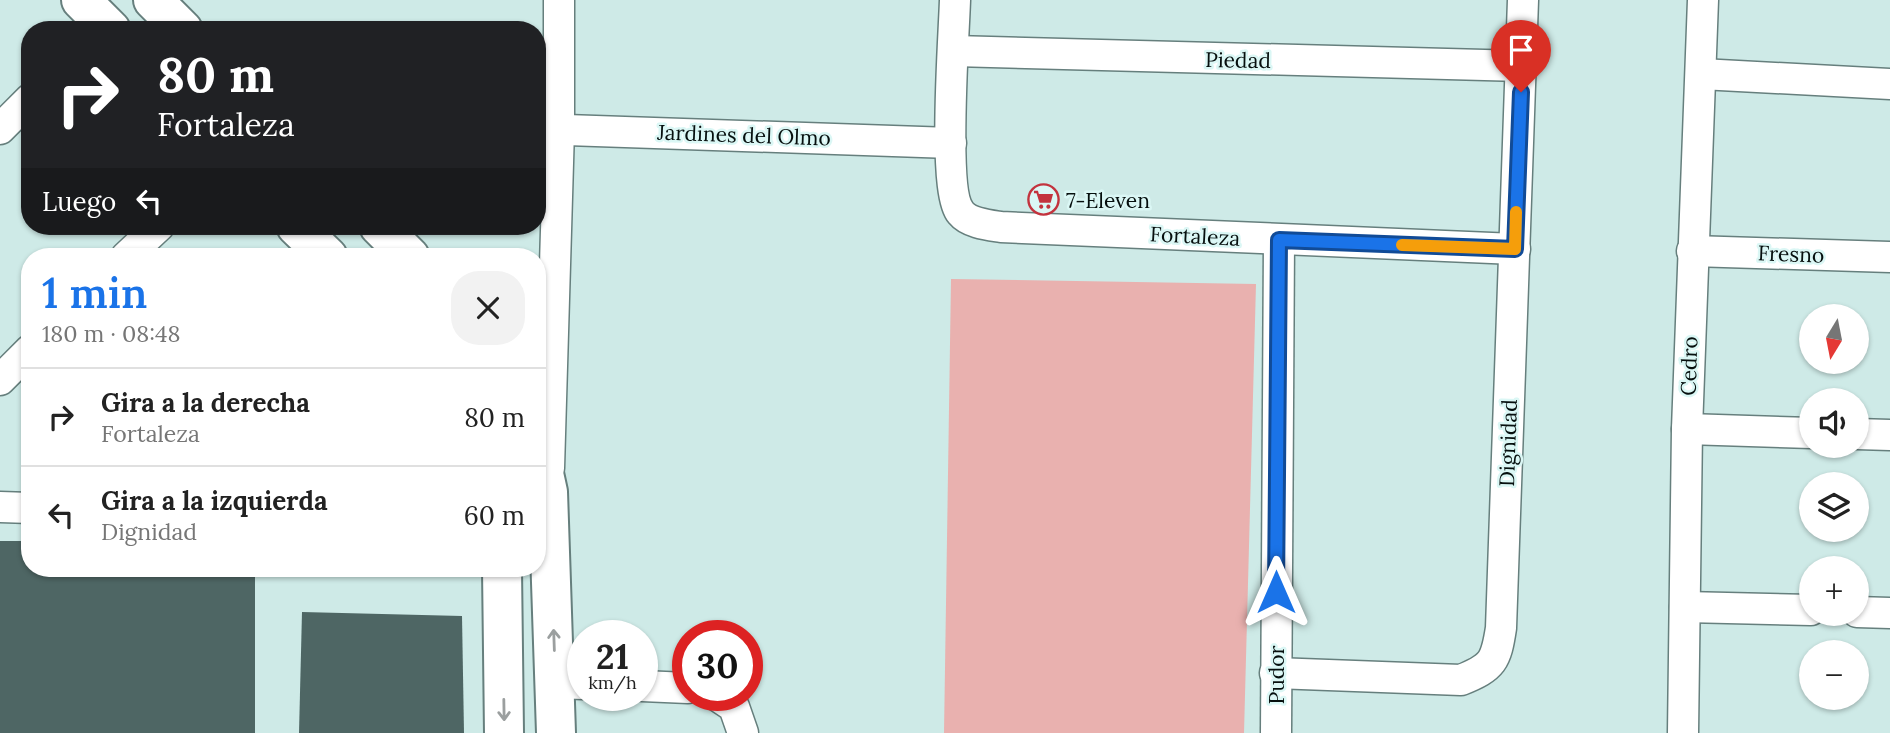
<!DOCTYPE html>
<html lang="es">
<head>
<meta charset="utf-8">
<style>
  :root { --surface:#fff; --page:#f2f2f2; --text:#222; --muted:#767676; --line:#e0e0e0; --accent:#1a73e8 }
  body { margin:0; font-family:Lora,serif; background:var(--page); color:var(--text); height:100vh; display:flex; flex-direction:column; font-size:26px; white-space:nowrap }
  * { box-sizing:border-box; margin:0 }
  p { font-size:23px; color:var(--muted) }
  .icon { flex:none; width:38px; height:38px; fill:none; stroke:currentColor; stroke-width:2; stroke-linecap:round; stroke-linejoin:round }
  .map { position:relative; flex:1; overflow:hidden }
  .panel { position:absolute; left:21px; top:248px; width:525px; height:329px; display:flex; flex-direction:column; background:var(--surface); border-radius:28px; box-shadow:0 2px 5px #0004 }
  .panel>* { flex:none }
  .guide { position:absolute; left:21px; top:21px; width:525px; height:214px; border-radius:28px; box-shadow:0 2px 5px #0004; background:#202124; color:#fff; overflow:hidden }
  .needle { width:46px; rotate:190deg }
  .buttons { position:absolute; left:1799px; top:304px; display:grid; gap:14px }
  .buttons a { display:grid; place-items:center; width:70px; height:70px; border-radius:50%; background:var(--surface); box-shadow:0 2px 5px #0004; font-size:35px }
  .speed { position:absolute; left:567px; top:620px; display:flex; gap:14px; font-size:35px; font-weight:700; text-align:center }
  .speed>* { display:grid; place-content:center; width:91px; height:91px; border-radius:50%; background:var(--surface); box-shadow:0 2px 5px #0004; line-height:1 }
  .speed small { font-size:18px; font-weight:400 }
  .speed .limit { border:10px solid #d22; background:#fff; color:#111 }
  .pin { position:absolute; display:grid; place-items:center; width:60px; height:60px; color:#fff; margin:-72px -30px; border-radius:50% 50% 50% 0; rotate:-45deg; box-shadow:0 0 7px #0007 }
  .pin .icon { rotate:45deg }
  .me { position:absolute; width:77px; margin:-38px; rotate:0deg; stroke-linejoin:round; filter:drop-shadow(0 0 5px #0008) }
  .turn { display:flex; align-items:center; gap:24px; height:147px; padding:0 21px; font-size:32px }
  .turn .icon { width:91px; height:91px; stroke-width:2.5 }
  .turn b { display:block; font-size:49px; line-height:60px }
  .then { display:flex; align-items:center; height:66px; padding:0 21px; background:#0003; gap:14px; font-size:26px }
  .round { display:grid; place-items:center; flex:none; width:74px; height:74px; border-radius:28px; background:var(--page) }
  .head { display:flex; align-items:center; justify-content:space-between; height:119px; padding:0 21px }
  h1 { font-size:42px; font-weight:600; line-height:52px; color:var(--accent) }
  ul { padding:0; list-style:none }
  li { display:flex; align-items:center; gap:21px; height:98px; padding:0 21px; border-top:2px solid var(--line) }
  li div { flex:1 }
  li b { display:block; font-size:26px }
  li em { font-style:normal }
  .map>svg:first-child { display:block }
  .green { fill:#e9b1af }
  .building { fill:#4e6664 }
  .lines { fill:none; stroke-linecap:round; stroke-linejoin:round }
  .street-casing { stroke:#667f7d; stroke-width:33 }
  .secondary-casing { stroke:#667f7d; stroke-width:42 }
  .street { stroke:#fff; stroke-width:30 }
  .secondary { stroke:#fff; stroke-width:38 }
  .oneway { stroke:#9b9f9f }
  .route-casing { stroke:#114b97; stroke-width:18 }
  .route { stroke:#1a73e8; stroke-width:12 }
  .slow { stroke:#f59e0b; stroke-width:12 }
  .labels { text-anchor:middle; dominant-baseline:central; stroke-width:5; stroke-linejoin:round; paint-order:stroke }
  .street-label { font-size:21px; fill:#060f0e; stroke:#dbf7f5 }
  .poi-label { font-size:21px; fill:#060f0e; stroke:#dbf7f5; text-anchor:start }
</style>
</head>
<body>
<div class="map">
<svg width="1890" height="733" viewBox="0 0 1890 733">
  <rect width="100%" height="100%" fill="#ceeae7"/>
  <path class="green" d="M951 279 1256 284 1244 733H944Z"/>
  <g class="building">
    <path d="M0 541H30V569H255V733H0Z"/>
    <path d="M302 612 462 616 464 733H299Z"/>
  </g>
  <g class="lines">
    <defs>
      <g id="street">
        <path d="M955 0C954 35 942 192 961 213 969 223 988 225 1001 227L1515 249"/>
        <path d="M954 51 1522 66"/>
        <path d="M1701 74 1890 84"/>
        <path d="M0 129 30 99"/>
        <path d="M537 129 951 143"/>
        <path d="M1692 251 1890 257"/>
        <path d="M126 257 159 226"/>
        <path d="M0 380 30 350"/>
        <path d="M1687 429 1811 433"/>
        <path d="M1857 434 1890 435"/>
        <path d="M549 468 559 129V0"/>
        <path d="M0 507 30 508"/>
        <path d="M1685 607 1811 610"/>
        <path d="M1857 612 1890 613"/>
        <path d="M1275 673 1461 680C1493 667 1496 661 1501 628L1523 0"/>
        <path d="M556 683 583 684"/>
        <path d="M642 686 688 688"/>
        <path d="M716 695 734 707 743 733"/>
        <path d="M1276 733 1279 240"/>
        <path d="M1683 733 1687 429 1703 0"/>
      </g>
      <g id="secondary">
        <path d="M81 0 111 30"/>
        <path d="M153 0 183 30"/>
        <path d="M296 226 328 257"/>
        <path d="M379 226 410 257"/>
        <path d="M537 441 548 492 556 733"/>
        <path d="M502 569 504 733"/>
      </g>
    </defs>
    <use href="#street" class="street-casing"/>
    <use href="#secondary" class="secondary-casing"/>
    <use href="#street" class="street"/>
    <use href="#secondary" class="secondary"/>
  </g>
  <defs><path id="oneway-shaft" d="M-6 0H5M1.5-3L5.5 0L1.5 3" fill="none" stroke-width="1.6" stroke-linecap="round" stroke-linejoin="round" transform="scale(1.75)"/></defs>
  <g class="oneway">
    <use href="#oneway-shaft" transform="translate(554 640) rotate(-92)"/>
    <use href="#oneway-shaft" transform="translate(504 710) rotate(89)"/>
  </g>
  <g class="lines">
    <defs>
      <path id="route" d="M1276 592 1279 240 1515 249 1521 92"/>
    </defs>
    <use href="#route" class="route-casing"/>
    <use href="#route" class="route"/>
    <path class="slow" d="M1402 245 1515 249 1516 212"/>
  </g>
  <defs>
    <symbol id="supermarket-ring" viewBox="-11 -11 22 22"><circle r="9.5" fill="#dbf7f5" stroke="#c3333e" stroke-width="1.5"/><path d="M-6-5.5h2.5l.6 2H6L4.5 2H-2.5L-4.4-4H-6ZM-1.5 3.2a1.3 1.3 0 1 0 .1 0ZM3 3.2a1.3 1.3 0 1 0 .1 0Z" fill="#c3333e"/></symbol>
  </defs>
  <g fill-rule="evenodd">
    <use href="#supermarket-ring" x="1026" y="182" width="35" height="35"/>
  </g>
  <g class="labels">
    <g class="street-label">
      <text transform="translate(1238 60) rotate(1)">Piedad</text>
      <text transform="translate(744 135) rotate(2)">Jardines del Olmo</text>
      <text transform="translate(1195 236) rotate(3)">Fortaleza</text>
      <text transform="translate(1791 254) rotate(2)">Fresno</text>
      <text transform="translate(1689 366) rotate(-88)">Cedro</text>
      <text transform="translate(1508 443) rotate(-88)">Dignidad</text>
      <text transform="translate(1276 675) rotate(-90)">Pudor</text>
    </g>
    <g class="poi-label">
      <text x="1066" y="200">7-Eleven</text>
    </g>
  </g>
</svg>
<div class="buttons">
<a><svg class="needle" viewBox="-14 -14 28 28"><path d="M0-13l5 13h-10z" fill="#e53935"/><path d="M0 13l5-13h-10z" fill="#767676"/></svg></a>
<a><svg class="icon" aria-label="sound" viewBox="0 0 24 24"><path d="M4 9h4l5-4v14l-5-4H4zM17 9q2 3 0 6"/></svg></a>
<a><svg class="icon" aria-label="layers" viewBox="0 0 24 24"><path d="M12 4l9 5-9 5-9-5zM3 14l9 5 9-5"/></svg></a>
<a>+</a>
<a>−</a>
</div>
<div class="speed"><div>21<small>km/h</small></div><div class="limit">30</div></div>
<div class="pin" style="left:1521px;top:92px;background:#d93025"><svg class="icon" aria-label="arrive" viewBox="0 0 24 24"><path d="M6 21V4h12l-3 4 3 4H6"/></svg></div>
<svg class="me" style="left:1276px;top:592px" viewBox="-20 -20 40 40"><path d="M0-17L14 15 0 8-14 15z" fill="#1a73e8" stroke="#fff" stroke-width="4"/></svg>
<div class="guide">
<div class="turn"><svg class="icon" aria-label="right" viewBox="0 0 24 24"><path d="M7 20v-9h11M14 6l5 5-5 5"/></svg><div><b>80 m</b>Fortaleza</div></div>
<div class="then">Luego<svg class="icon" aria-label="left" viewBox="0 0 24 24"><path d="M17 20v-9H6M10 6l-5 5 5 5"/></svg></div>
</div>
<section class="panel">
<div class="head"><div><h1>1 min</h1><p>180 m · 08:48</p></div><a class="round"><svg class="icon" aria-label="close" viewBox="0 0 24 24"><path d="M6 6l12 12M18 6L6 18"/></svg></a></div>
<ul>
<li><svg class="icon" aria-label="right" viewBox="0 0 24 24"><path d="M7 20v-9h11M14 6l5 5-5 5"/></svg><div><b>Gira a la derecha</b><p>Fortaleza</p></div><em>80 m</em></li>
<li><svg class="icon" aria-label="left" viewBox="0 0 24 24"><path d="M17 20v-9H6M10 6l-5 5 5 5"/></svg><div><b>Gira a la izquierda</b><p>Dignidad</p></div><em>60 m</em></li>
</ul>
</section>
</div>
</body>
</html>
